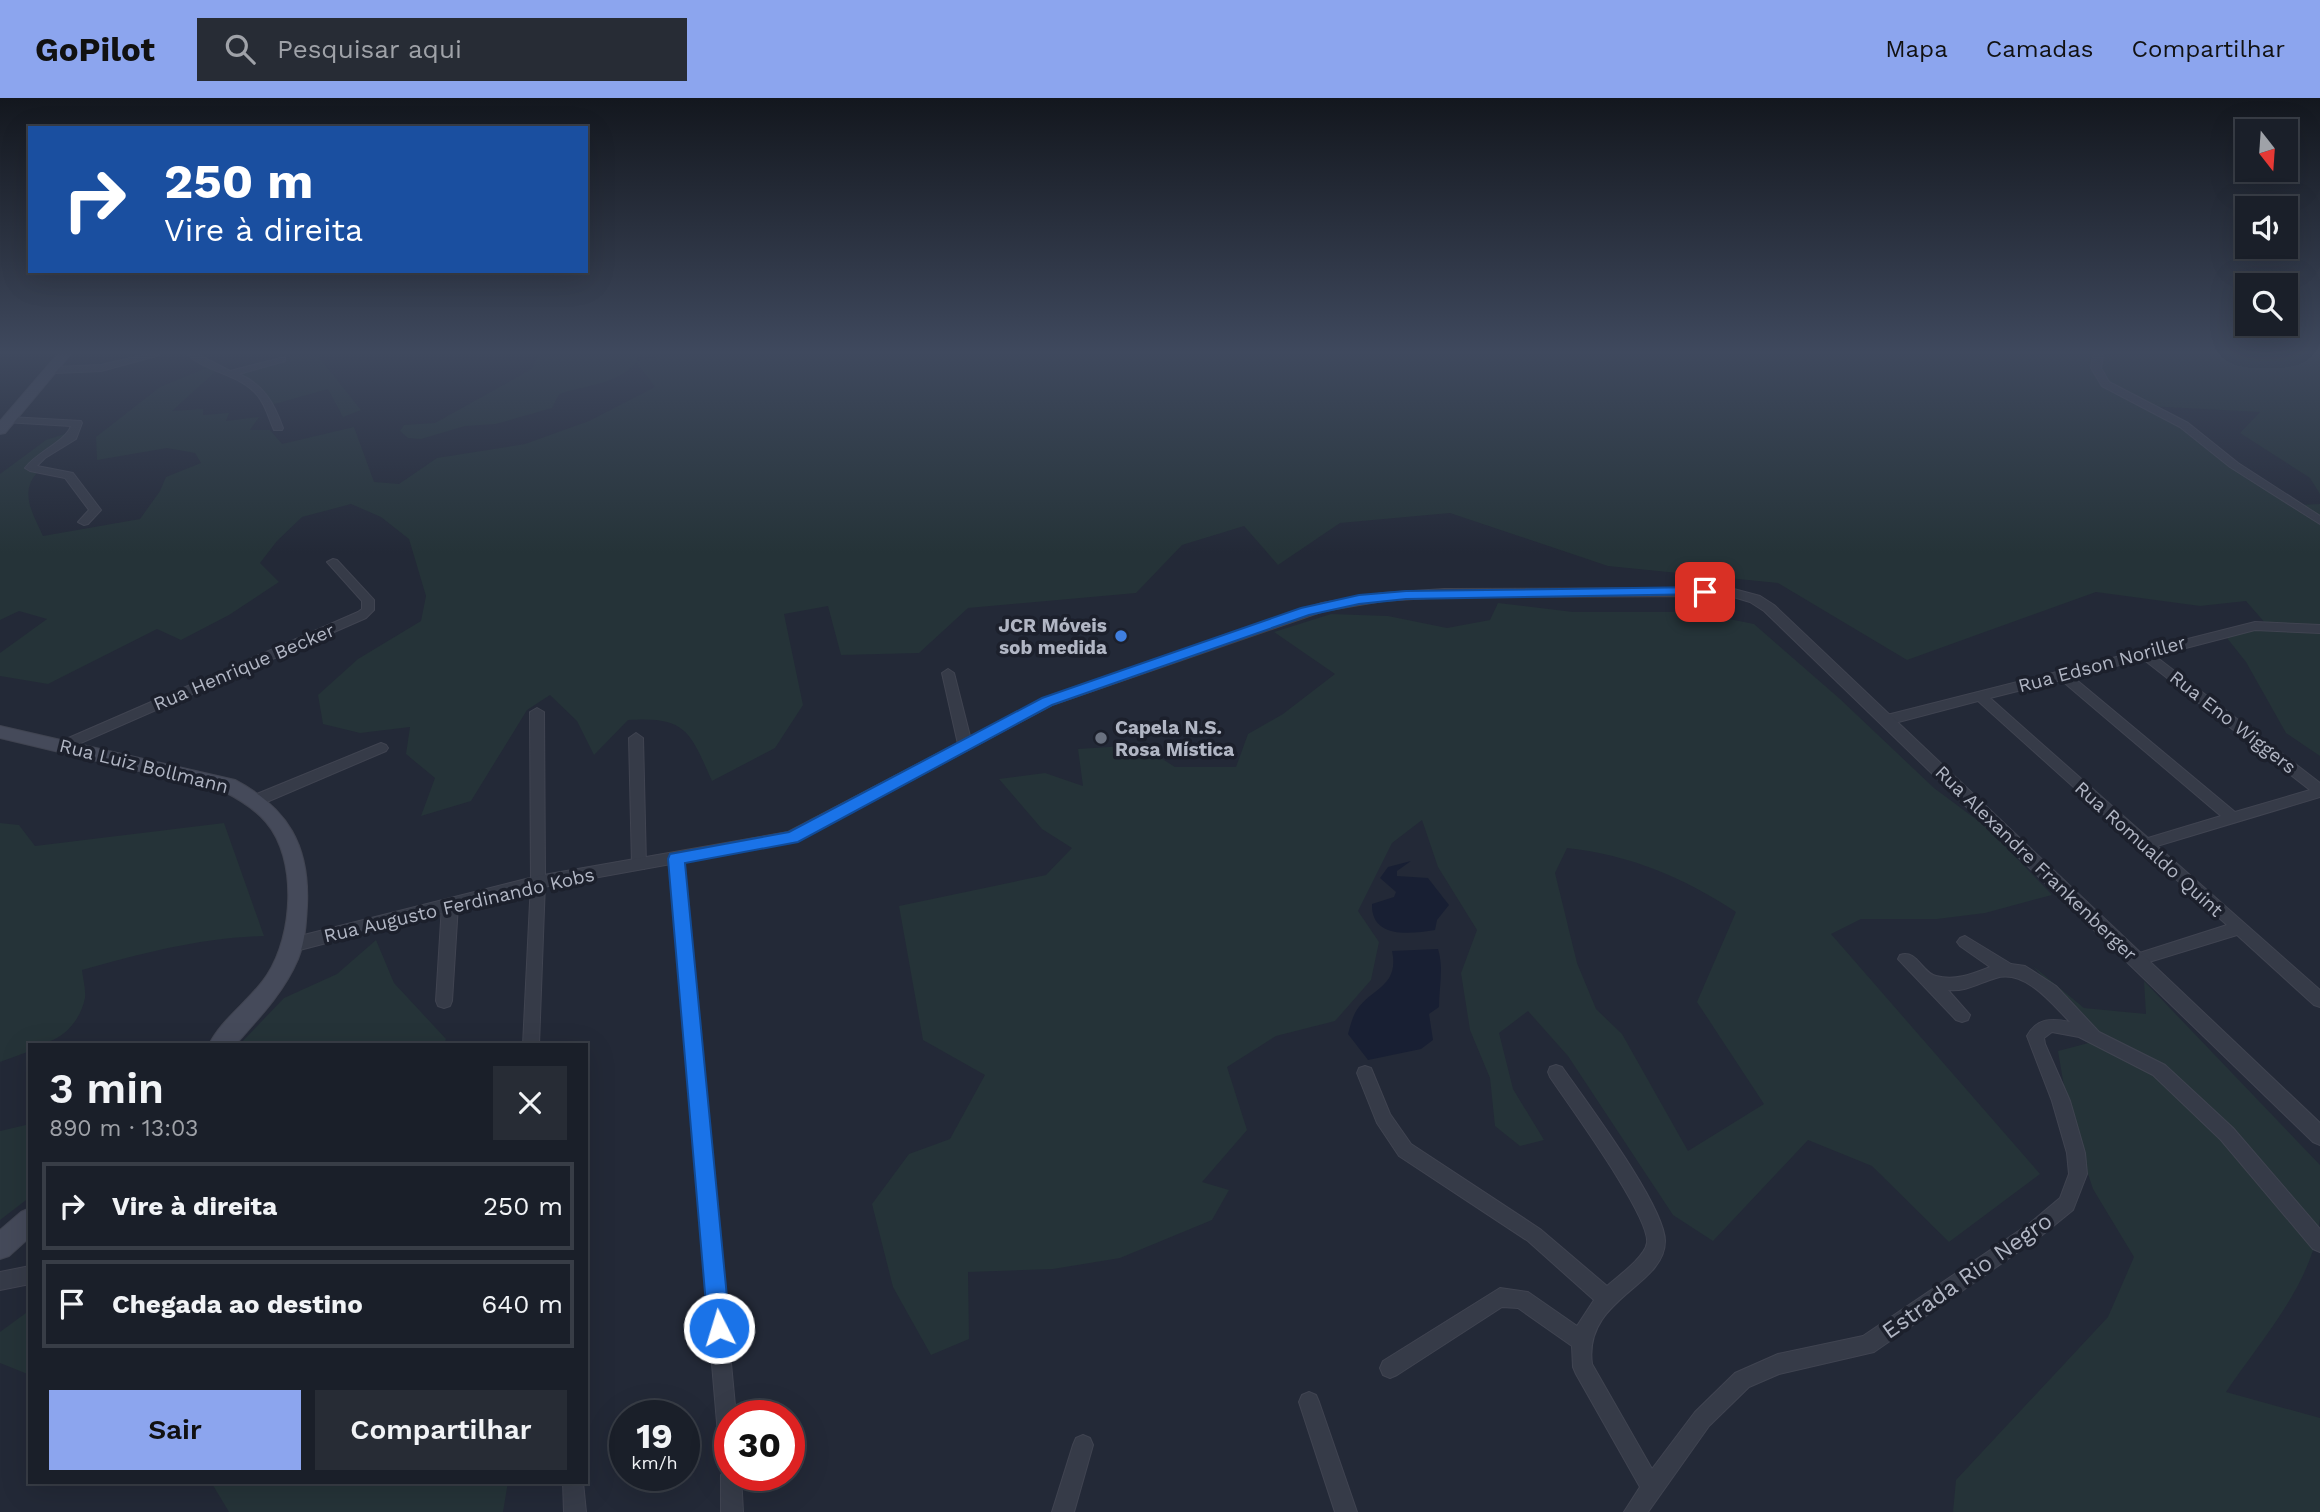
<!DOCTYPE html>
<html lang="pt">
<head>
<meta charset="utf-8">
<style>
  :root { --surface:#1a1f29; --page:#272c35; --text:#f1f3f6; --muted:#9fa2a8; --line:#383d46; --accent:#8ca5ee }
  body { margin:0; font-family:"Work Sans",sans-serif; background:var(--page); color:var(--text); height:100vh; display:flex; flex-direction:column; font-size:26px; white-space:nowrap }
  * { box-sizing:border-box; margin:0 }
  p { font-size:23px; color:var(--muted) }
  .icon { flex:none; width:38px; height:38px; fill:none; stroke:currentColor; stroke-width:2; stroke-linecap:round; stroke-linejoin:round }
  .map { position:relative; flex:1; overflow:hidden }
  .details { position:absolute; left:28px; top:945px; width:560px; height:441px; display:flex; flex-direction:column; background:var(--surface); border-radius:0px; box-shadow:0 7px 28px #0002,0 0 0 2px var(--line) }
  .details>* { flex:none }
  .top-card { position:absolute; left:28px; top:28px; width:560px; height:147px; border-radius:0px; box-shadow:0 7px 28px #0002,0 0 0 2px var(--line); background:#1a4fa0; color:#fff; overflow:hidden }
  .needle { width:46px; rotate:163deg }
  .tools { position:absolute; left:2235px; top:21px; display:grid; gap:14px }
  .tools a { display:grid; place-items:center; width:63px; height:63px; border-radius:0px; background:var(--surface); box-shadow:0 7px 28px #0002,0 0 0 2px var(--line); font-size:35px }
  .speed { position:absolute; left:609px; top:1302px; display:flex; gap:14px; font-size:35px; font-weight:700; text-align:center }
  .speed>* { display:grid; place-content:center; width:91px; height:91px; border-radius:50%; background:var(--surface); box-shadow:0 7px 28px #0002,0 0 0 2px var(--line); line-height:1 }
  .speed small { font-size:18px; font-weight:400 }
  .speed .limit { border:10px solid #d22; background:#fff; color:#111 }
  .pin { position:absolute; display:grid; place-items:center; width:60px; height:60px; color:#fff; margin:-30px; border-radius:14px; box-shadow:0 4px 10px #0006 }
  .me { position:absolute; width:77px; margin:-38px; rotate:355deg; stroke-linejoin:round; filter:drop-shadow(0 0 5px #0008) }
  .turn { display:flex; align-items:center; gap:24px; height:147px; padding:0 21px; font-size:32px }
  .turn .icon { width:91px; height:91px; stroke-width:2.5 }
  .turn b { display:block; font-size:49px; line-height:60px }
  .round { display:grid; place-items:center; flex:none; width:74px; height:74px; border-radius:0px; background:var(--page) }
  .headline { display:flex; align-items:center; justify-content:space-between; height:119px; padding:0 21px }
  h1 { font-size:42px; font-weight:600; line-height:52px }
  .button { display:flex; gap:14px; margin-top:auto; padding:14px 21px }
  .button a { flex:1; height:80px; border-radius:0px; background:var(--accent); color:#111; font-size:28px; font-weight:600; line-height:80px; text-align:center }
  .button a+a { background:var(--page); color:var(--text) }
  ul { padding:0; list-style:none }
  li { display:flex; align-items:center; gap:21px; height:88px; margin:0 14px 10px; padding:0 7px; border:4px solid var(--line); border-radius:0px }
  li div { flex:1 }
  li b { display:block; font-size:26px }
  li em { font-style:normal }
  header { display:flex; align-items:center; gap:42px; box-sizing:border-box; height:98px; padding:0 35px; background:var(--accent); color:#111 }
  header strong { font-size:33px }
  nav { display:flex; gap:38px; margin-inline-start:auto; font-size:24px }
  .search { width:490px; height:63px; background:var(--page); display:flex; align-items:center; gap:18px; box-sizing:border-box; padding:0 24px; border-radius:0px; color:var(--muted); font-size:26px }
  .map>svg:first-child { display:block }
  .green { fill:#253338; fill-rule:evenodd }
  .water { fill:#181f33 }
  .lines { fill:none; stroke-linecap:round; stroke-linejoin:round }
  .minor-casing { stroke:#404451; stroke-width:2 }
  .tertiary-casing { stroke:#404451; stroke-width:2 }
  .secondary-casing { stroke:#404451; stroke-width:2 }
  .minor { fill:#363b48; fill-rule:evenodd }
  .tertiary { fill:#363b48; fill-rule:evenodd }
  .secondary { fill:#454a5a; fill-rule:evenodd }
  .route { fill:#1a73e8; stroke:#114b97; stroke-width:2 }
  .shop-dot { fill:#3f7fe0; stroke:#1c202c; stroke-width:2.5 }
  .worship-dot { fill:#6b7280; stroke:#1c202c; stroke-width:2.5 }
  .labels { text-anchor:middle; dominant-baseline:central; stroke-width:7; stroke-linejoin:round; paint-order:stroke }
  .poi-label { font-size:19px; font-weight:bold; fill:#b1b6c4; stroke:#1c202c; text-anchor:end }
  .street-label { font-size:19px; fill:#b1b6c4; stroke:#1c202c }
  .near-street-label { font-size:23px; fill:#b1b6c4; stroke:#1c202c }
</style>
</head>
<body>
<header>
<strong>GoPilot</strong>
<div class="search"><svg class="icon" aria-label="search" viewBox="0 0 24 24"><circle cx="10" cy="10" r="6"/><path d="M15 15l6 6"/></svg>Pesquisar aqui</div>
<nav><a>Mapa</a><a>Camadas</a><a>Compartilhar</a></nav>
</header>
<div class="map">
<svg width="2320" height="1414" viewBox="0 0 2320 1414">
  <rect width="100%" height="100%" fill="#232937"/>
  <g class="green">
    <path d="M297 257H317L361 312 343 319 328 291 271 307 269 302 229 276Z"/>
    <path d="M538 257H638L637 263 666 257H2320V396L2310 380 2240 335 2260 314 2147 308 2170 320 2298 407 2320 406V658L2286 635 2246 564 2223 535 2266 526 2246 503 2200 508 2096 494 1907 562 1778 485 1608 468 1450 415 1340 425 1278 467 1244 428 1182 447 1136 495 968 510 919 555 841 557 828 508 784 516 803 607 775 650 712 683C690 634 687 618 628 622L594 657 577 623 550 597 527 612 471 703 421 718 435 680 406 656 410 629 360 635 323 626 318 597 358 561 421 523 426 498 409 441 381 419 351 406 302 419 277 443 260 465 279 484 229 517 181 542 157 531 48 586 0 578V555L47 521 19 513 0 522V376L46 342 77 332 31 366 39 373C18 393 33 416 43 438L140 421 160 393 166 379 201 365 195 355 167 350 97 362 96 339 160 289 209 269 216 273 172 313 203 311V317L229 315 226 323 259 319 250 332H270L282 346 354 329 374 384 399 386 437 360 525 346 589 323 655 289 636 264C618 287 585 287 559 296L552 310 496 326 465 328 421 341 408 340 400 333 404 327 435 325 532 271Z"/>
    <path d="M1498 505 1573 514H1694L1754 526 1840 601 1934 690 1989 731 2052 797 1985 815 1937 821H1861L1831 836 2040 1076 1949 1144 1872 1068 1808 1042 1713 1143 1673 1117 1568 958 1528 913 1499 935 1513 991 1544 1042 1520 1048 1495 1028 1490 980 1470 932 1461 875 1477 832 1438 769 1422 722 1392 745 1358 813 1379 844 1371 882 1335 923 1276 938 1227 969 1247 1032 1202 1084 1229 1092 1212 1122 1120 1160 1053 1171 968 1174 969 1241 931 1257 893 1189 872 1106 909 1056 950 1041 985 977 923 942 899 808 1046 777 1072 750 1042 731 999 681 1045 675 1083 688 1078 651 1140 647 1175 669H1236L1248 636 1283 616 1335 576 1274 534 1331 516 1388 518 1447 530 1490 522ZM1567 750C1630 757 1683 779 1736 814L1697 904 1764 1006 1688 1053 1622 936 1596 911 1577 865 1555 775Z"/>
    <path d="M0 725 19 727 35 748 224 725 264 838C200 840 143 855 82 872 83 881 86 892 85 900 79 928 57 947 30 947V953L0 964Z"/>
    <path d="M376 842 394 885 446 941 444 947H239L284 900 337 876Z"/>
    <path d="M2033 868 2084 910 2146 916 2144 883 2320 1067C2320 1084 2320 1103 2320 1121 2313 1185 2261 1242 2226 1294L2320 1320V1414H1953L1956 1382 2108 1219 2134 1159 2093 1091 2069 1018 2058 953 2100 942Z"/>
    <path d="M30 1026V1099L0 1122V1033Z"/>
    <path d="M30 1212V1277L0 1265V1234Z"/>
    <path d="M211 1384H508L503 1414H229Z"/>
  </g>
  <g class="water">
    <path d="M1411 763 1397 773V778L1428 780 1449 807 1437 822 1435 832C1410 836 1371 841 1372 806L1394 799 1396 794 1380 780 1388 769Z"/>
    <path d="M1438 851C1444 871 1439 888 1439 909L1429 916 1433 942 1421 951 1368 962 1348 936C1350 929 1352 921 1355 915 1369 890 1400 890 1392 853Z"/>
  </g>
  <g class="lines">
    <defs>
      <g id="minor">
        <path d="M143 257H160L101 273 55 275 50 272 55 269 101 267Z"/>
        <path d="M188 257H199L230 273 285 259V263L239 276C264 287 274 305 283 330L282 332H274C269 321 266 308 258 298 241 276 208 275 188 257Z"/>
        <path d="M2093 257H2103L2101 270 2109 284 2188 325 2238 365 2320 418V426L2230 369 2180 329 2102 288 2091 270Z"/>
        <path d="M9 319 81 323 82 325 76 341 45 360 37 368 73 375 101 412 88 426 84 427 78 424 89 412 65 380 30 373 25 370C38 353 65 344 71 328L5 324 4 322Z"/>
        <path d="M333 461 337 462 374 502V512L366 520 67 651H57L55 648 57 645 358 514 362 511V503L327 464Z"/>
        <path d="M2255 524 2320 527V535L2255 532 2155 558 2320 685V699L2157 748 2320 892V909L2314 907 2237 837 2136 868 2130 866 2128 862 2130 858 2227 827 1978 603 1887 627 1880 622 1887 617ZM2143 561 2310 692 2235 714 2073 579ZM2061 582 2221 718 2148 740 1990 600Z"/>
        <path d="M948 571 954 575 972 646 965 651 958 646 942 575Z"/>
        <path d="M537 610 544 614 545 784 539 947H523L531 784 530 614Z"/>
        <path d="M636 635 643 640 646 767 644 771H634L632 767 629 640Z"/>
        <path d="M381 645 386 647 388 650 386 653 262 706H252L250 702 252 698Z"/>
        <path d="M676 754 681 756 683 760 736 1318H730V1377H741L743 1414H721V1377L726 1369 723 1367 720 1360 669 760 671 756Z"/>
        <path d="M450 801 455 803 458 807 452 903 450 908 444 910 438 908 436 903 442 807 445 803Z"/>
        <path d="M1965 838 2011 866 2025 868 2056 888 2099 934 2165 967 2233 1030 2320 1131V1154L2313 1151 2221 1042 2153 977 2079 939 2052 934 2044 940 2045 946 2070 1003 2085 1055 2087 1076 2073 1112 2041 1138 1874 1254 1779 1276 1749 1289 1709 1328 1648 1414H1624L1640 1389 1576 1276 1573 1269 1572 1248 1518 1210 1502 1209 1397 1277 1390 1280 1383 1277 1380 1270 1383 1263 1500 1190 1528 1194 1577 1228 1594 1202 1528 1143 1399 1058 1377 1025 1357 975 1359 970 1365 968 1371 970 1390 1016 1411 1046 1540 1131 1607 1188C1617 1179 1645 1159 1647 1145 1651 1119 1568 1006 1550 979L1548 974 1550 969 1556 967 1562 969C1585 1002 1665 1108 1665 1143 1665 1189 1583 1200 1592 1266L1652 1371 1695 1314 1735 1275 1778 1256 1863 1238 2029 1126 2060 1100 2069 1076 2067 1055 2052 1003 2027 938C2037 920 2052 920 2070 924 2052 906 2025 871 1996 880 1979 885 1966 894 1948 892L1970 917 1968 922 1962 924 1956 922 1898 861 1900 857C1917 851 1922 875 1936 878 1956 883 1972 876 1990 869L1960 848 1957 844 1960 840Z"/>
        <path d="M30 1168V1186L0 1192V1174Z"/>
        <path d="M1309 1294 1316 1297 1319 1304 1357 1414H1335L1299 1304 1302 1297Z"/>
        <path d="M1083 1337 1090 1340 1093 1347 1074 1414H1052L1073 1347 1076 1340Z"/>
        <path d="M563 1384H583L586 1414H564Z"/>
      </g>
      <path id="tertiary" d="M1730 490 1760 498 1774 507 2320 1025V1047L2313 1044 1764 513 1750 504 1730 498 1444 499 1383 503 1324 513 1052 607 798 743 538 790 292 854 286 852 283 847 286 842 292 840 538 778 788 734 1042 601 1322 505 1383 495 1444 491Z"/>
      <g id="secondary">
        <path d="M57 257H70L5 335 0 336V323Z"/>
        <path d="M0 628 235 682C288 710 310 748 307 808 306 826 305 844 298 861 284 894 259 920 235 947H209C221 921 251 902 267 877 293 838 298 761 266 724 254 710 239 701 223 693L0 640Z"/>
        <path d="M30 1110V1139L9 1158 0 1161V1132L21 1114Z"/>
      </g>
    </defs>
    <use href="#minor" class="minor-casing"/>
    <use href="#tertiary" class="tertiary-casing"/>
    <use href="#secondary" class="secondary-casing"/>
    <use href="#minor" class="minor"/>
    <use href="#tertiary" class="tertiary"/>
    <use href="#secondary" class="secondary"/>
  </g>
  <linearGradient id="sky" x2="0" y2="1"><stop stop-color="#13171e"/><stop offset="0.56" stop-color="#3f495e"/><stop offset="1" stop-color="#3f495e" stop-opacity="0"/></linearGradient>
  <rect width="2320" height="455" fill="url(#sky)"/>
  <path class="route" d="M1705 489 1710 491V496L1406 501 1359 506 1309 517 1052 607 798 744 685 765 730 1230 727 1237 719 1241 711 1237 708 1230 668 761 670 756 789 734 1042 600 1301 510 1359 497 1406 493Z"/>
  <circle class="shop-dot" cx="1121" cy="538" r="7"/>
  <circle class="worship-dot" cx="1101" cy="640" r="7"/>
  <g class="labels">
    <g class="poi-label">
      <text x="1107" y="527">JCR Móveis<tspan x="1107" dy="22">sob medida</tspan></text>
      <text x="1115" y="629" text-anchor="start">Capela N.S.<tspan x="1115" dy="22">Rosa Mística</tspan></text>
    </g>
    <g class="street-label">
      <text transform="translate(2102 566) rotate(-15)">Rua Edson Noriller</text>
      <text transform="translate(244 569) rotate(-23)">Rua Henrique Becker</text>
      <text transform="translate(2233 624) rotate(38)">Rua Eno Wiggers</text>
      <text transform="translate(144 668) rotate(14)">Rua Luiz Bollmann</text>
      <text transform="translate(2149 751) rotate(42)">Rua Romualdo Quint</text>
      <text transform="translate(2036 765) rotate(44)">Rua Alexandre Frankenberger</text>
      <text transform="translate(459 807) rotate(-13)">Rua Augusto Ferdinando Kobs</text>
    </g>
    <g class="near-street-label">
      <text transform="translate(1967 1178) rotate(-35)">Estrada Rio Negro</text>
    </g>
  </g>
</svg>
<div class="tools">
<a><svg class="needle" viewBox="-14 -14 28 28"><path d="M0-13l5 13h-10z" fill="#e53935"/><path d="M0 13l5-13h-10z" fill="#9fa2a8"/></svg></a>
<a><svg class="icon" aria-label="sound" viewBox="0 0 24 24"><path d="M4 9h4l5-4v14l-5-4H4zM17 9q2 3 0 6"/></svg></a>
<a><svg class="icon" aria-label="search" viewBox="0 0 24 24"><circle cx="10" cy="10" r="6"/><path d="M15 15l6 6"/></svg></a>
</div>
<div class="speed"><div>19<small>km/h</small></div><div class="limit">30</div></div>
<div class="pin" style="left:1705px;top:494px;background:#d93025"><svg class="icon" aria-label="arrive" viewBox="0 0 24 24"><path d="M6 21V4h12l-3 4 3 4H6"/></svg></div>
<svg class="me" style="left:719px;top:1230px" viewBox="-20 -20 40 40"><circle r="17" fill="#1a73e8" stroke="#fff" stroke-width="3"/><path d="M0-11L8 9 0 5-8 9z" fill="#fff"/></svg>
<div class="top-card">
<div class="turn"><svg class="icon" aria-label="right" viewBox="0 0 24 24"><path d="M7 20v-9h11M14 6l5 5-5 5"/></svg><div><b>250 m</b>Vire à direita</div></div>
</div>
<section class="details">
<div class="headline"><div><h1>3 min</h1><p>890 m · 13:03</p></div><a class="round"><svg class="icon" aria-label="close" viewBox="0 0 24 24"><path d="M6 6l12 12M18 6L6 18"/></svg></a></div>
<ul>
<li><svg class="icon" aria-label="right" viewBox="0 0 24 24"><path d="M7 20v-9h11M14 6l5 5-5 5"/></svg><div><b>Vire à direita</b></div><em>250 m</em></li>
<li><svg class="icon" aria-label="arrive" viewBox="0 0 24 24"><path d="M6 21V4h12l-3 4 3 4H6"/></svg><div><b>Chegada ao destino</b></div><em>640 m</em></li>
</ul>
<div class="button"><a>Sair</a><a>Compartilhar</a></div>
</section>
</div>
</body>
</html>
